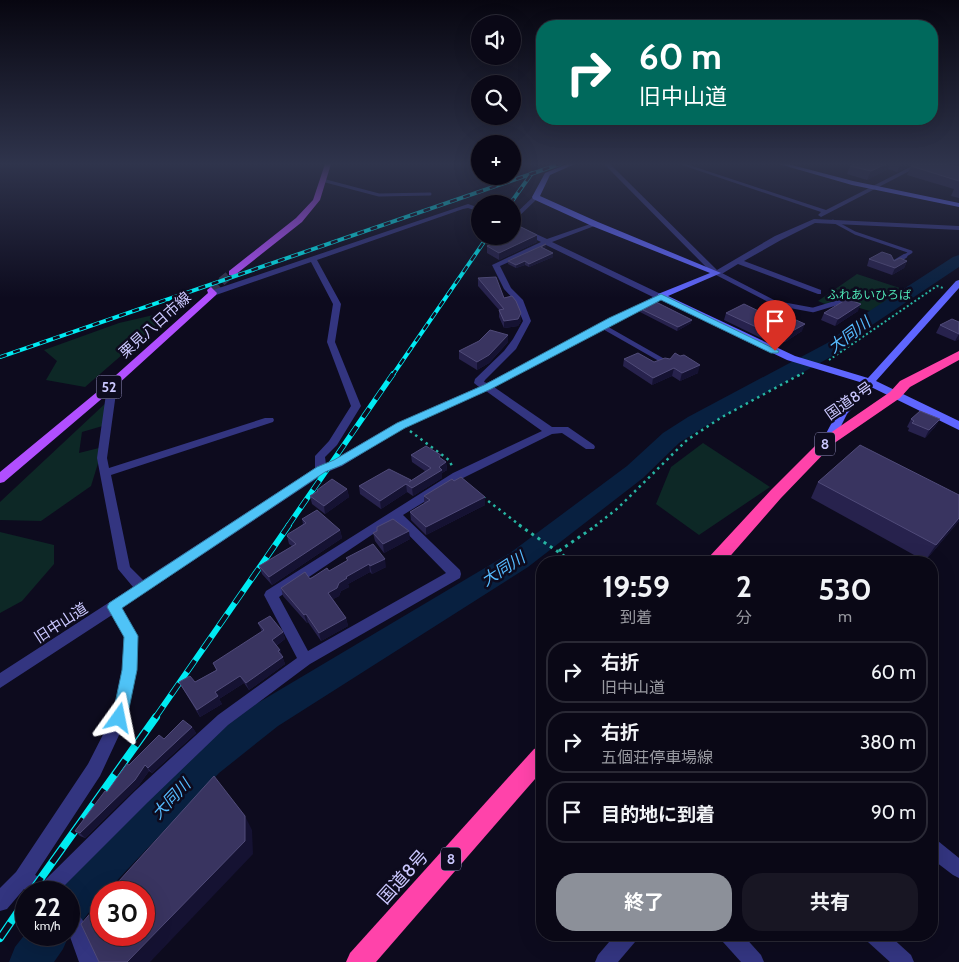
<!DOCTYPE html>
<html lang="ja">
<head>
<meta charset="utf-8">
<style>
  :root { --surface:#0a0816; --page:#181623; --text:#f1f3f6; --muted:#999aa1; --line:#2a2935; --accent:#8c9099 }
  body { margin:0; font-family:Cabin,"Noto Sans JP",sans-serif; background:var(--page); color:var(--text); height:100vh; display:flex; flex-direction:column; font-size:19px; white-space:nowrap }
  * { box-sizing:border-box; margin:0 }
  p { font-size:16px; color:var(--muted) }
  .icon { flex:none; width:28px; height:28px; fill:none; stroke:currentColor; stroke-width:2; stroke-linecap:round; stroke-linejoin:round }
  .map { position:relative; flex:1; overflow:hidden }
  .drawer { position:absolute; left:536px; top:556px; width:402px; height:385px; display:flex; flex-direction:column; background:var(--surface); border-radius:20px; box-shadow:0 5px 20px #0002,0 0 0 1px var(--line) }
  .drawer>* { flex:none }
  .hud { position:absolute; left:536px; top:20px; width:402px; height:105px; border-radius:20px; box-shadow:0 5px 20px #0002,0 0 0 1px var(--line); background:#00695c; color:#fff; overflow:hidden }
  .tools { position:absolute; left:471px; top:15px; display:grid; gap:10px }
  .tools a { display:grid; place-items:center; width:50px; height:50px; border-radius:50%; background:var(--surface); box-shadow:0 5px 20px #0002,0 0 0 1px var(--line); font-size:25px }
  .speed { position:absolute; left:15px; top:881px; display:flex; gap:10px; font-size:25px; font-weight:700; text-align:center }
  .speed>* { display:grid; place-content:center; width:65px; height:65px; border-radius:50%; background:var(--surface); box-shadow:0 5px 20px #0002,0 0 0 1px var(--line); line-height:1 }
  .speed small { font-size:12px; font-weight:400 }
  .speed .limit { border:8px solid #d22; background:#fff; color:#111 }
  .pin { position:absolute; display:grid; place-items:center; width:42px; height:42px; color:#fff; margin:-51px -21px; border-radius:50% 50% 50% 0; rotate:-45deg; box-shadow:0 0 5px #0007 }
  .pin .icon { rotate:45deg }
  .me { position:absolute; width:55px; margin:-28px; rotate:12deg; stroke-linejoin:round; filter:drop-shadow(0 0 4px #0008) }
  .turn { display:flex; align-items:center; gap:18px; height:105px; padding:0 20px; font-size:22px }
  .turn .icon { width:65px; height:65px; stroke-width:2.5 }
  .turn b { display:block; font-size:35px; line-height:42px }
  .eta { display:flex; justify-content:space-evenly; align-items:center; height:85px; text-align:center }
  .eta b { font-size:30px; font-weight:700; line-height:35px }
  .action { display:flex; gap:10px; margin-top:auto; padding:10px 20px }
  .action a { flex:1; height:58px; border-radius:20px; background:var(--accent); color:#fff; font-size:20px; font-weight:700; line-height:58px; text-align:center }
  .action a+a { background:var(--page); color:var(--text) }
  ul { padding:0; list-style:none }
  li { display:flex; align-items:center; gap:15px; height:62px; margin:0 10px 8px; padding:0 10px; border:2px solid var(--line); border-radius:20px }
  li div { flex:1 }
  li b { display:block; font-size:19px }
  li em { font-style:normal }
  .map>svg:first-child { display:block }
  .green { fill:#0d2826 }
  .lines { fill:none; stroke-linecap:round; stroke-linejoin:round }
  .river { fill:#082040; fill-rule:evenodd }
  .primary-tunnel { stroke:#33314b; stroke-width:9; stroke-dasharray:9 4.5; stroke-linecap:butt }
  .path-far3 { stroke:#26b5a3; stroke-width:1; stroke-dasharray:1 2.5; stroke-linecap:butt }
  .path-far2 { stroke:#26b5a3; stroke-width:2; stroke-dasharray:2 2.5; stroke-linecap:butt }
  .path-far1 { stroke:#26b5a3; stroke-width:2.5; stroke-dasharray:2.5 4; stroke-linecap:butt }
  .path { stroke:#26b5a3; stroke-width:3; stroke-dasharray:3 4.5; stroke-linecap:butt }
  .lane-far1 { stroke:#333580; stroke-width:3 }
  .lane { stroke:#333580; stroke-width:4.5 }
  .street { fill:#333580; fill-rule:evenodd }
  .secondary { fill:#5f66ff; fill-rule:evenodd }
  .primary { fill:#b14fff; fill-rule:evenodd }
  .highway { fill:#ff43aa; fill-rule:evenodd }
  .rail-far3-casing { stroke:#00ebf3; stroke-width:4 }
  .rail-far2-casing { stroke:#00ebf3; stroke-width:5.5 }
  .rail-far1-casing { stroke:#00ebf3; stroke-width:6 }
  .rail-casing { stroke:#00ebf3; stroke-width:8 }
  .rail-far3 { stroke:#0d0b1e; stroke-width:2.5; stroke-dasharray:7; stroke-linecap:butt }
  .rail-far2 { stroke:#0d0b1e; stroke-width:4; stroke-dasharray:11; stroke-linecap:butt }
  .rail-far1 { stroke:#0d0b1e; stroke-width:4.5; stroke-dasharray:14; stroke-linecap:butt }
  .rail { stroke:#0d0b1e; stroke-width:5.5; stroke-dasharray:18; stroke-linecap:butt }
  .wall { fill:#27224d }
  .shaded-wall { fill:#151232 }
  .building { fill:#393460; stroke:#504b79 }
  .route { fill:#4fc3f7; stroke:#337fa1 }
  .labels { text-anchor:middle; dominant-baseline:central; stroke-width:5; stroke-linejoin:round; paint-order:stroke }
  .far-park-label { font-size:12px; fill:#4ee5b5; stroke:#0d0b1e }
  .shield { fill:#0d0b1e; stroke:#928fbc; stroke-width:1 }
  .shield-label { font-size:14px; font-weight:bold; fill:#cbc8ff }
  .street-label { font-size:15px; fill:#cbc8ff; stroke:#0d0b1e }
  .water-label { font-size:16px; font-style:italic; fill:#56bcff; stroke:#0d0b1e }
  .near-street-label { font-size:18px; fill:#cbc8ff; stroke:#0d0b1e }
</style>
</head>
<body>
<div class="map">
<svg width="959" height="962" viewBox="0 0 959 962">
  <rect width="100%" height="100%" fill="#0d0b1e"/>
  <g class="green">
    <path d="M857 274 906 290 873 312 846 304H825L818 301Z"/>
    <path d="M162 313 169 314 85 387 46 380 57 361 44 350 119 323Z"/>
    <path d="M108 401 106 425 82 432 79 453 103 447 91 486 41 521 0 520V502Z"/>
    <path d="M703 443 770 487 699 535 656 504 671 467Z"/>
    <path d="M0 532 54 545V564L22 601 0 613Z"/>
  </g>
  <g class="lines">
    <g class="river">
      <path d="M959 255V267L866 329 845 349 704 427 679 443 643 478 528 567 278 726 219 773 106 892H101V897L83 920 69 925V892H55L61 883 195 749 256 704 510 553 627 466 663 433 688 417 831 341 854 321 953 257Z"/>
      <path d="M26 933V935H69L63 949 54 962H9L15 947Z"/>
    </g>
    <path class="primary-tunnel" d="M211 290 232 273"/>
    <path class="path-far3" d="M531 164 541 168"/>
    <g class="path-far2">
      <path d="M829 360 937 286 943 288"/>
      <path d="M798 376 805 372"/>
    </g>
    <g class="path-far1">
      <path d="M410 431 449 460 453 468"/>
      <path d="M483 497 521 526"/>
      <path d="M595 526 618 508 687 440 722 417 801 374"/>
    </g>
    <g class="path">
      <path d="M519 525 573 562"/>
      <path d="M559 551 597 525"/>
    </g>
    <g class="lane-far1">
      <path d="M322 180 379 195 430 194"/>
      <path d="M833 221 855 233 911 252 903 257"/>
    </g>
    <g class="lane">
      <path d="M895 262 905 256"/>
      <path d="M717 273 775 303 813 310 843 301"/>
      <path d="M602 326 667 363"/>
    </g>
    <g class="street">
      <path d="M604 164H610L717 270 775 236 814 219 959 226V230L815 223 781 240 744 261 821 290V294H818L738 264 720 275H714Z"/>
      <path d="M679 164H686L826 210 916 164H923L821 217 818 215 821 212Z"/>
      <path d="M534 196 539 197 512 223V217Z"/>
      <path d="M468 204 480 208V212L468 208 463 209 317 260 341 304 335 342 361 406 337 445 325 457 326 464 397 423 479 387 474 383 475 379 504 351 513 339 523 321 515 301 504 289 492 265 541 242 512 228V223L547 239 593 223H597V225L552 242 665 296 494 387 552 427H568L594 445 595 447 594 449H586L562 433 552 434 461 479 403 515 460 570 461 574 460 578 310 664 228 725 147 803 58 892H31L24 889 7 909 0 911V888L16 872 88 764 112 717 122 670 124 637 112 615 0 688V673L133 587 118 569 97 458 106 394 101 389 103 387H109L116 393 107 458 109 468 265 418H273L274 420 273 422 111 475 130 567 143 580 315 468V456L329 441 351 406 327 342 333 304 311 262 216 295H210V291ZM546 245 653 297 487 383 484 382 485 380 516 349 531 321 523 300 511 288 500 266ZM486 391 542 431 453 473 266 591 264 595 297 658 218 715 135 791 45 880 35 875 100 776 127 718 136 670 138 636 122 608 325 473 342 466 405 427ZM394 520 446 573 308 651 279 597Z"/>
      <path d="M932 838 938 841 959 858V878L953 875 932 859Z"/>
      <path d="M69 909C88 916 93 945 99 962H79L69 934Z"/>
      <path d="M615 935H638L635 942 618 962H595L598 955Z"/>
      <path d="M720 935H743L761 955 764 962H741L723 942Z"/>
      <path d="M865 935H889L911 955 914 962H890L868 942Z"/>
    </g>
    <g class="secondary">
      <path d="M567 164H575L550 175 540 196 598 222 721 273 668 296 795 356 868 378 956 281 959 280V288L876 381 959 421V430L871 387 847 414 832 444H824L822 441 838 411 863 383 787 360 658 298V294L710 273 592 226 533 199 532 197 545 173Z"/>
      <path d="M779 164H788L853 181 959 203V207L852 185Z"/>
    </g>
    <g class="primary">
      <path d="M325 164H331L320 200 302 222 235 275H229V271L296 218 313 200Z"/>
      <path d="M211 287 217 293 216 295 105 396 4 482 0 483V472L97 392 208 293 207 290Z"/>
    </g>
    <g class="highway">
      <path d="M959 351V360L910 387 900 398 833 444 781 498 725 562H707L709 557 771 490 823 438 890 392 900 381Z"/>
      <path d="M542 746V771L376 962H346L350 953 534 749Z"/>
    </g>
    <defs>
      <g id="rail-far3">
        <path d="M510 204 532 173"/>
        <path d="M0 357 560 164"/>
        <path d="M392 376 488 236"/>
      </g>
      <path id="rail-far2" d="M288 526 393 374"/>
      <path id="rail-far1" d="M155 718 289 525"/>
      <g id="rail">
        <path d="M31 892 156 717"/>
        <path d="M0 938 26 900"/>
      </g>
    </defs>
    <use href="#rail-far3" class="rail-far3-casing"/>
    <use href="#rail-far2" class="rail-far2-casing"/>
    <use href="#rail-far1" class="rail-far1-casing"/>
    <use href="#rail" class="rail-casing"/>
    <use href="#rail-far3" class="rail-far3"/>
    <use href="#rail-far2" class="rail-far2"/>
    <use href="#rail-far1" class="rail-far1"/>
    <use href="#rail" class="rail"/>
  </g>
  <g class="wall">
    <path d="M854 164H913L897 172 888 169 867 180 847 174 850 166Z"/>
    <path d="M911 166 959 167V198L951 196 954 189 907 175Z"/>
    <path d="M537 235V242L499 260 487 253V246L497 242V237Z"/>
    <path d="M546 247 544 248 553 257 529 267 525 265 516 268 508 264V261Z"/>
    <path d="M869 259 894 261H907L904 268 892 275 867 266Z"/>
    <path d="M478 278 504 298 521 321 518 326 504 328 499 317V310L478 286Z"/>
    <path d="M641 309 691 323 677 331 640 312Z"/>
    <path d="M858 311 835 326 821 320 824 313Z"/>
    <path d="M726 313 802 331 785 342 772 336 765 340 724 320Z"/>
    <path d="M959 322V339L955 341 936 333 940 325Z"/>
    <path d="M508 342 489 363 477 370 459 359V351Z"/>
    <path d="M624 359 654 362 698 373 680 381 672 376 652 385 623 366Z"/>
    <path d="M911 419H940L935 427 925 438 908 431 909 428 907 427Z"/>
    <path d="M411 455 441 458 446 462 447 470 442 473V478L413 496 407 492 381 509 360 494 359 486 411 481 425 471 412 462Z"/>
    <path d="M818 482 959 495V521L925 561 811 498Z"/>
    <path d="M347 489 349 497 325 514 312 504 310 496 317 491V490Z"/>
    <path d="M424 496 485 505 426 535 411 520 410 512 424 504Z"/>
    <path d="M302 519 340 530 342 538 272 585 262 574 259 566 292 546 289 544 287 536 303 524Z"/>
    <path d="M377 531 410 539 384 553 375 541 373 533Z"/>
    <path d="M346 558 386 567 372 574 370 572 348 584 349 587 341 591 339 596 333 599 346 618 348 626 321 641 308 622 307 623 283 596 281 588 329 571 347 561Z"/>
    <path d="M258 623 283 632 285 639 276 646 280 650 285 664 249 690 244 683 219 699 222 704 200 717 179 682H195L216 670 213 663 262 632Z"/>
    <path d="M192 727 196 733 152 773 149 771 139 785 85 838 80 836 75 831 107 792 164 739Z"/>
  </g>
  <g class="shaded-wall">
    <path d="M886 164H890L888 169 867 180 871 171Z"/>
    <path d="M900 164H913L897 172Z"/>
    <path d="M537 235V242L499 260V253Z"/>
    <path d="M546 244V247L541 250V247Z"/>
    <path d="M553 253V257L529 267V264Z"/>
    <path d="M525 261V265L516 268V265Z"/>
    <path d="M907 261 904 268 892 275 895 268Z"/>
    <path d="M861 304 858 311 835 326 838 319Z"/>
    <path d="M521 313V321L518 326 504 328V321Z"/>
    <path d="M692 320 691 323 677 331 678 327Z"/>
    <path d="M805 324 802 331 785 342 787 334Z"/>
    <path d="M775 328 772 336 765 340 767 332Z"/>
    <path d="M959 334V339L955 341Z"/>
    <path d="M508 335V342L489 363 477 370V362Z"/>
    <path d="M700 365 698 373 680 381 682 373Z"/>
    <path d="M674 368 672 376 652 385 653 378Z"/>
    <path d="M940 419 935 427 925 438 929 430Z"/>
    <path d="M446 462 447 470 442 473V478L413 496 412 488Z"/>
    <path d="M406 484 407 492 381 509 380 501Z"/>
    <path d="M347 489 349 497 325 514 324 506Z"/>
    <path d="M485 497V505L426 535V527Z"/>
    <path d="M959 518V521L925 561 936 545Z"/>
    <path d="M340 530 342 538 272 585 269 577Z"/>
    <path d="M409 531 410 539 384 553 383 544Z"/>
    <path d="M385 559 386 567 372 574 370 566Z"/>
    <path d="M369 564 370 572 348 584 349 587 341 591 339 596 330 601 328 593 346 577Z"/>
    <path d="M306 614 308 622 307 623 304 615Z"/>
    <path d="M346 618 348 626 321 641 319 633Z"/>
    <path d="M283 632 285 639 274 647 272 640Z"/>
    <path d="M280 650 285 664 249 690 246 683Z"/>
    <path d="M240 676 244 683 219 699 222 704 200 717 197 710 215 692Z"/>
    <path d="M192 727 196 733 152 773 148 768Z"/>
    <path d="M145 765 149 771 139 785 85 838 80 833Z"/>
    <path d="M245 816 252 830 253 854 150 962H127Z"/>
  </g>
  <g class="building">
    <path d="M854 164H886L871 171 850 166Z"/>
    <path d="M916 164H945L959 167V181L911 166Z"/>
    <path d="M521 227 537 235 499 253 487 246 503 239 497 237 498 236H512V231Z"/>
    <path d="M546 244 541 247 553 253 529 264 525 261 516 265 508 261Z"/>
    <path d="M882 252 891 255 894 261 900 258 907 261 895 268 869 259Z"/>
    <path d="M496 277 504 298 512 296 516 301 521 313 518 319 504 321 499 310 504 309 478 278Z"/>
    <path d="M847 299 861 304 838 319 824 313Z"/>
    <path d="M656 302 692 320 678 327 641 309Z"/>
    <path d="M744 304 769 316 778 312 805 324 787 334 775 328 767 332 726 313Z"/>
    <path d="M952 319 959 322V334L940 325Z"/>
    <path d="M490 330 508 335 489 355 477 362 459 351 479 341Z"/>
    <path d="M638 353 654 362 665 358 670 359 675 353 680 356 684 355 700 365 682 373 674 368 653 378 624 359Z"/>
    <path d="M920 411 940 419 929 430 912 423 914 421 911 419Z"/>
    <path d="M860 445 959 495V518L936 545 818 482Z"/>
    <path d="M426 446 441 455 439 457 446 462 439 467 442 470 412 488 406 484 380 501 359 486 389 469 411 480 409 482 431 468 411 455Z"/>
    <path d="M461 477 485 497 426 527 410 512 430 500 424 496 452 479 454 481Z"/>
    <path d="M332 479 347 489 324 506 310 496 318 491 317 490Z"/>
    <path d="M317 510 340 530 269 577 259 566 296 544 287 536 288 534 306 523 302 519Z"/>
    <path d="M393 519 409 531 383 544 373 533 377 531V527Z"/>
    <path d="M373 544 385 559 370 566 369 564 346 577 347 578 339 583 337 588 328 593 346 618 319 633 306 614 304 615 281 588 305 572 310 579 327 568 329 571 348 560 346 558Z"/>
    <path d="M270 616 283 632 272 640 280 650 278 651 283 657 246 683 240 676 215 692 218 696 197 710 179 682 190 676 195 682 217 670 213 663 264 630 258 623Z"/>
    <path d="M183 720 192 727 148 768 145 765 135 780 80 833 75 831 105 791 107 792 127 764 129 765 159 735 164 739Z"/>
    <path d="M214 776 245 816V841L127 962H99L81 924 101 901V935H144V892H109Z"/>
  </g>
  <linearGradient id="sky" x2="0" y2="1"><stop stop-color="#070610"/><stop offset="0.55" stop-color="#2f344c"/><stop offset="1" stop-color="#2f344c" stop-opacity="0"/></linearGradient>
  <rect width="959" height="298" fill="url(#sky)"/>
  <path class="route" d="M661 294 779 351 778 353H771L661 300 491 389 405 428 342 465 325 472 122 608 138 636 137 670 127 718 125 723 119 725 114 723 112 718 122 670 124 637 107 607 109 603 317 467 334 460 397 423 484 385 609 318Z"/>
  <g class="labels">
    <g class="far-park-label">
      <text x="869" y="294">ふれあいひろば</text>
    </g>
    <g class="shield">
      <rect x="96.5" y="375.5" width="25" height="23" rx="4"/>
      <rect x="815" y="432.5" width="20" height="23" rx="4"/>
      <rect x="441" y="847.5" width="20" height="23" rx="4"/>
    </g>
    <g class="shield-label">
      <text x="109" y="387">52</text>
      <text x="825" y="444">8</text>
      <text x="451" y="859">8</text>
    </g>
    <g class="street-label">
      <text transform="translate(155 325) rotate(-42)">栗見八日市線</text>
      <text transform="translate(849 401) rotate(-35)">国道8号</text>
      <text transform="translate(61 623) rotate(-33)">旧中山道</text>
    </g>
    <g class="water-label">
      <text transform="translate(849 335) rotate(-37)">大同川</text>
      <text transform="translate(503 569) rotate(-33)">大同川</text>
      <text transform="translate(171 799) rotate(-47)">大同川</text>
    </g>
    <g class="near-street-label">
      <text transform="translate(403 877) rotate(-48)">国道8号</text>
    </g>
  </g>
</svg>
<div class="tools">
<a><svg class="icon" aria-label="sound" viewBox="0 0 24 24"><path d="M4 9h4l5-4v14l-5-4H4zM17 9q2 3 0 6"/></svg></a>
<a><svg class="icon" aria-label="search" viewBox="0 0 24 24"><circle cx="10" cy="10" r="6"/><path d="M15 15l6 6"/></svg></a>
<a>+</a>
<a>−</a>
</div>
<div class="speed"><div>22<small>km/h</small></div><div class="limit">30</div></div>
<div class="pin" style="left:775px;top:351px;background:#d93025"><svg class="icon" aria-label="arrive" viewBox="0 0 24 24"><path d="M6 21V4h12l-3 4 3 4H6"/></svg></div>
<svg class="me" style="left:119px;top:718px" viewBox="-20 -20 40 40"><path d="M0-17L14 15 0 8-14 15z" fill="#4fc3f7" stroke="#fff" stroke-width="4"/></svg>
<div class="hud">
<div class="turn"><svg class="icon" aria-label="right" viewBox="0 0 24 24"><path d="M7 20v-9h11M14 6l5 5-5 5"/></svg><div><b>60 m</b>旧中山道</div></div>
</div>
<section class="drawer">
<div class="eta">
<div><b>19:59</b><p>到着</p></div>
<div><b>2</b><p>分</p></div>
<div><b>530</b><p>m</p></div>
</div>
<ul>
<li><svg class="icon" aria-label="right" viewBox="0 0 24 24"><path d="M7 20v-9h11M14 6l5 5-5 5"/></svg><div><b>右折</b><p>旧中山道</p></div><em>60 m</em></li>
<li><svg class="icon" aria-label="right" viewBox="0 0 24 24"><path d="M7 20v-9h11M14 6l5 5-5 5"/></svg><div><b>右折</b><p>五個荘停車場線</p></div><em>380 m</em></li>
<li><svg class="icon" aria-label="arrive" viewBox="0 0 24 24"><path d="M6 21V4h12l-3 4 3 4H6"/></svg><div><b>目的地に到着</b></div><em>90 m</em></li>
</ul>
<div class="action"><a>終了</a><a>共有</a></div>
</section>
</div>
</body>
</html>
